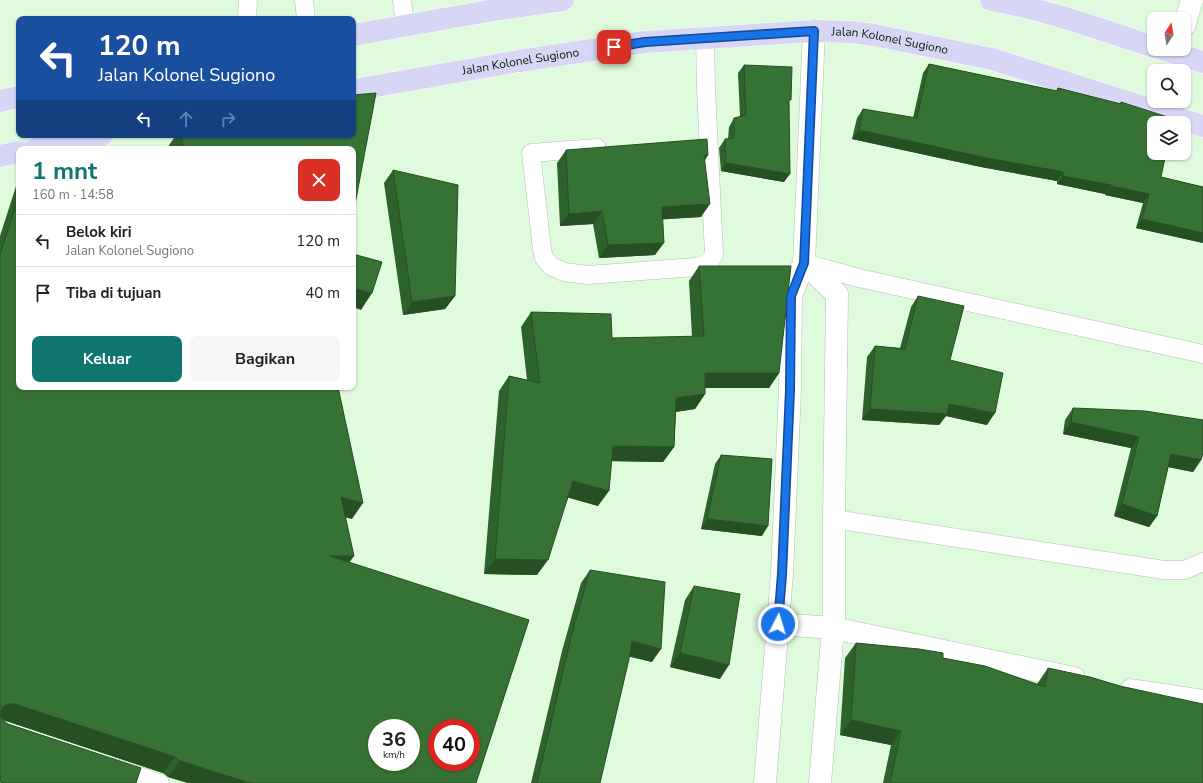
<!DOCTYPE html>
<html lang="id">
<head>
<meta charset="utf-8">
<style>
  :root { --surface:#fff; --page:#f6f6f6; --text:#222; --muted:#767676; --line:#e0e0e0; --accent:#0f766e }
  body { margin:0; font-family:"Nunito Sans",sans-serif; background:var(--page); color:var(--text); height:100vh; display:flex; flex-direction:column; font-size:15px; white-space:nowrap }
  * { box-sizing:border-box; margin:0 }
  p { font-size:13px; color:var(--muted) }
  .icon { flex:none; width:22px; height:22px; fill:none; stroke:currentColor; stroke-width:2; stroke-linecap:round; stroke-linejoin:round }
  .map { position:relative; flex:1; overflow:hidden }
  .drawer { position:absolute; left:16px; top:146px; width:340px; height:244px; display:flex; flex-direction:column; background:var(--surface); border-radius:8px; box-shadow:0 1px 3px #0004 }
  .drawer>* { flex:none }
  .guide { position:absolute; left:16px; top:16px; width:340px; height:122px; border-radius:8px; box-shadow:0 1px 3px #0004; background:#1a4fa0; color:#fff; overflow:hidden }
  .needle { width:26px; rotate:12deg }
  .fabs { position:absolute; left:1147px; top:12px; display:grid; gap:8px }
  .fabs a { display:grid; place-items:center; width:44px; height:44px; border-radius:8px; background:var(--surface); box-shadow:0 1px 3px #0004; font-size:20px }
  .speed { position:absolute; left:368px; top:719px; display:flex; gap:8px; font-size:20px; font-weight:700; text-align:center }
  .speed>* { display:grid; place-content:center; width:52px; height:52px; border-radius:50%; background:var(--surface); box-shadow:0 1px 3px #0004; line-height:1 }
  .speed small { font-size:10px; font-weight:400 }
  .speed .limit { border:6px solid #d22; background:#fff; color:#111 }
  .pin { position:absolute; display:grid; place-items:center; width:34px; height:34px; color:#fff; margin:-17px; border-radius:8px; box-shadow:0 2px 6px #0006 }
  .me { position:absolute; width:44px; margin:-22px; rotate:5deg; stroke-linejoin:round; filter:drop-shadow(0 0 3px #0008) }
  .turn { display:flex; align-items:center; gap:14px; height:84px; padding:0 16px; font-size:18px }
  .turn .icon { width:52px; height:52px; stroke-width:2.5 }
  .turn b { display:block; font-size:28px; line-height:34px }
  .lanes { display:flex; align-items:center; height:38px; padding:0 16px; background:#0003; justify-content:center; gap:20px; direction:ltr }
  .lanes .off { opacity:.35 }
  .round { display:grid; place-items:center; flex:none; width:42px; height:42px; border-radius:8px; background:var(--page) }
  .summary { display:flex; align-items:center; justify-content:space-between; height:68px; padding:0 16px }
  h1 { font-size:24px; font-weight:700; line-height:30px; color:var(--accent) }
  .action { display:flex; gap:8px; margin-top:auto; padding:8px 16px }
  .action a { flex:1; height:46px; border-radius:8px; background:var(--accent); color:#fff; font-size:16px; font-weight:700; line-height:46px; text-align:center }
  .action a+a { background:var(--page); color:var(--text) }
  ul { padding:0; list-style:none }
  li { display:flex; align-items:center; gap:12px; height:52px; padding:0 16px; border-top:1px solid var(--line) }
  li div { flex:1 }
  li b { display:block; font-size:15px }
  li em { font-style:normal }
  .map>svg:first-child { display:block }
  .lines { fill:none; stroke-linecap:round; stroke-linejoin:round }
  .service-casing { stroke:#acc6a9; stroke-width:19 }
  .minor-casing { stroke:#acc6a9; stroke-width:23 }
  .tertiary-casing { stroke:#acc6a9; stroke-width:23 }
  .trunk-casing { stroke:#fff; stroke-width:23 }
  .service { stroke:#fff; stroke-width:18 }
  .minor { stroke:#fff; stroke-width:22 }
  .tertiary { stroke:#fff; stroke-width:22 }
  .trunk { stroke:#d7d6f4; stroke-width:22 }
  .wall { fill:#2e622c }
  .shaded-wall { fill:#265024 }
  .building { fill:#367233; stroke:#265024; fill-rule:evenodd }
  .route-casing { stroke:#114b97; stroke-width:10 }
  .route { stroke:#1a73e8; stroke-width:7 }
  .labels { text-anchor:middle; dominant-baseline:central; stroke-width:3; stroke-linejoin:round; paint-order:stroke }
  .street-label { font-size:12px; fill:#0e170d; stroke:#fefefe }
</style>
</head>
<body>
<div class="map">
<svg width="1203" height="783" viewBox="0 0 1203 783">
  <rect width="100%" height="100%" fill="#dffadc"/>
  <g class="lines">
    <defs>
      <g id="service">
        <path d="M304 0 306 19"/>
        <path d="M402 0 405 25"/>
        <path d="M247 19 248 0"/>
        <path d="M597 148 531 153 542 249 544 258 551 266 564 272 588 275 696 267C705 265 710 263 714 254L706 89 705 38"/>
        <path d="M804 263 859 278 1203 354"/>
        <path d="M834 519 1164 570H1185L1203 562"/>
        <path d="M115 768 160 783"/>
      </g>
      <g id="minor">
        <path d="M1184 26 1192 0"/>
        <path d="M804 263 837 294 834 519V616L820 783"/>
        <path d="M778 624 833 628 1074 678"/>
        <path d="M1131 690 1203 701"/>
      </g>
      <path id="tertiary" d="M765 783 782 574 790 390 791 296 804 263 814 31"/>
      <g id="trunk">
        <path d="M991 0C1047 10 1100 29 1154 47"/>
        <path d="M353 35 500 9 563 0"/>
        <path d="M1162 49 1203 62"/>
        <path id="s1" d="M353 90 519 61 645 42 814 31 852 32 874 35 992 59 1203 126"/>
        <path d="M0 101 19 97"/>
        <path d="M35 149 102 135"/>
        <path d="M0 156 19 152"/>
      </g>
    </defs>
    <use href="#service" class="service-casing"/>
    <use href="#minor" class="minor-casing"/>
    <use href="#tertiary" class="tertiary-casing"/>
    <use href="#trunk" class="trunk-casing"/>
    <use href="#service" class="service"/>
    <use href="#minor" class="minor"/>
    <use href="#tertiary" class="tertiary"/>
    <use href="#trunk" class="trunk"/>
  </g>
  <g class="wall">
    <path d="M929 64 1056 91 1058 88 1120 104 1121 102 1161 177 1203 187V243L1136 228 1143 203 1105 195V194L1057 184V181L981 167 852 139 857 118 863 109 913 118 923 73Z"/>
    <path d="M744 65 789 103 784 182 721 171 719 148 725 139H728L729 127 734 118 740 117 738 73Z"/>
    <path d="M176 135H353V149H169V145Z"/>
    <path d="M566 150 708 155 705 160 701 217 663 219 655 255 599 258 593 224 560 226 557 163Z"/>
    <path d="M393 170 455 296 445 309 403 315 384 183Z"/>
    <path d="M19 177V387L352 519 345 517 354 556 349 562 476 783H188L168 777 163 773 3 720 0 783V236Z"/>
    <path d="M699 266 779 373 769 388H705V394L695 409 676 412 674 447 663 462 612 461 598 506 568 497 537 575 484 574 499 391 509 376 527 380 521 327 531 312 612 338 692 337 689 281Z"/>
    <path d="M918 296 950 360 987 425 946 416 939 425 862 420 867 357 875 346 900 348 911 307Z"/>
    <path d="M1073 408 1201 460 1193 472 1168 467 1157 516 1149 527 1114 516 1131 448 1063 434 1065 420Z"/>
    <path d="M721 455 762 536 701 529 715 464Z"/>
    <path d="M590 570 652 662 629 656 600 783H531L562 651 581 583Z"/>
    <path d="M694 586 720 679 670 667 685 600Z"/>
    <path d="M856 643 943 658 1037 684 1048 668 1203 783H883L891 745 840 735 845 658Z"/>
  </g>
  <g class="shaded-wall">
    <path d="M859 130 1063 172 1057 181 981 167 852 139Z"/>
    <path d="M704 155H708L699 168Z"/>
    <path d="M726 163 790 174 784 182 721 171Z"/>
    <path d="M1063 176 1111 185 1105 194 1057 184Z"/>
    <path d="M1111 186 1149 194 1143 203 1105 195Z"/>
    <path d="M710 204 701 217 654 220 662 207Z"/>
    <path d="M602 211 593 224 560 226 569 214Z"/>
    <path d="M1142 219 1203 233V243L1136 228Z"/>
    <path d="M664 243 655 255 599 258 608 245Z"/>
    <path d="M353 288 372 293 361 310 353 307Z"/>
    <path d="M455 296 445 309 403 315 412 302Z"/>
    <path d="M705 373H779L769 388H694Z"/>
    <path d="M705 394 695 409 666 413 676 398Z"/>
    <path d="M949 404 995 413 987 425 946 416 939 425 862 420 870 409Z"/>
    <path d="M1071 422 1139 437 1131 448 1063 434Z"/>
    <path d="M613 446 674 447 663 462 603 461Z"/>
    <path d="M1171 454 1201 460 1193 472 1163 466Z"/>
    <path d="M573 481 609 491 598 506 562 496Z"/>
    <path d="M341 497 363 503 352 519 329 513Z"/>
    <path d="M1122 504 1157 516 1149 527 1114 516Z"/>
    <path d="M707 519 768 526 762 536 701 529Z"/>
    <path d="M330 556H354L342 572Z"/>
    <path d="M495 559 548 560 537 575 484 574Z"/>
    <path d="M632 641 661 649 652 662 622 655Z"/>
    <path d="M680 653 729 665 720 679 670 667Z"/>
    <path d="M9 704H15L175 757 163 773 3 720H0V712L4 706Z"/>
    <path d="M851 720 901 731 891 745 840 735Z"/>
    <path d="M180 761 250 783H188L168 777Z"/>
  </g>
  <g class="building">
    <path d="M929 64 1057 91 1058 88 1121 104V102L1174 119V123H1154V153H1166L1161 177 1203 187V233L1142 219 1149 194 1111 186V185L1063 176V172L987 158 859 130 863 109 917 118Z"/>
    <path d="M744 65 792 67 791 100H789L790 174 726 163 725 139 734 138V118L746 115Z"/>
    <path d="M376 93 353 215V149H183L181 135H353V95Z"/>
    <path d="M707 139 708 155H704L710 204 662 207 664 243 608 245 602 211 569 214 566 150Z"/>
    <path d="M393 170 458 185 455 296 412 302Z"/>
    <path d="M19 196V387H338L363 503 341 497 354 556H330L529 620 476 783H250L180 761 175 757 15 704H9L4 706 1 711V716L4 721 8 724 141 768 136 783H5L0 782V255ZM377 728H411V762H377ZM437 728H471V762H437Z"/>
    <path d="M353 254 382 262 372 293 353 288Z"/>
    <path d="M699 266H791L779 373H705V394L676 398 674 447 613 446 609 491 573 481 548 560 495 559 509 376 540 383 531 312 611 314 612 338 704 336Z"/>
    <path d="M918 296 964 306 950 360 1003 373 995 413 949 404 947 414 870 409 875 346 905 349Z"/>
    <path d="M1073 408 1145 411 1203 420V453L1201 460 1171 454 1157 516 1122 504 1139 437 1071 422Z"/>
    <path d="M721 455 772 459 768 526 707 519Z"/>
    <path d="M590 570 665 582 661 649 632 641 629 659 600 783H537L571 637Z"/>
    <path d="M694 586 740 594 729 665 680 653Z"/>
    <path d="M856 643 919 649 943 653V658L985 666 1045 687 1048 668 1090 677 1120 686 1203 704V783H890L901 731 851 720Z"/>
  </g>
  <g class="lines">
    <defs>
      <path id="route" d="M614 47 645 42 814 31 804 263 791 296 790 390 782 574 778 624"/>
    </defs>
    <use href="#route" class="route-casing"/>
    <use href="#route" class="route"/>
  </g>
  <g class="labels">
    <g class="street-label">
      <text stroke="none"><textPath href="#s1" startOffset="542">Jalan Kolonel Sugiono</textPath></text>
      <text stroke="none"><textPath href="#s1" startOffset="170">Jalan Kolonel Sugiono</textPath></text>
    </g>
  </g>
</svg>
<div class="fabs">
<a><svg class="needle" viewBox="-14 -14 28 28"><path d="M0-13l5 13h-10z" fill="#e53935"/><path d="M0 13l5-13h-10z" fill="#767676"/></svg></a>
<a><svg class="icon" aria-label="search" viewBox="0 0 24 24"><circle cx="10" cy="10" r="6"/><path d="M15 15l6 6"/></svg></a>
<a><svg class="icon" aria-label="layers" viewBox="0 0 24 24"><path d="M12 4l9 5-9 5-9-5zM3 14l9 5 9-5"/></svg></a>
</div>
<div class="speed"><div>36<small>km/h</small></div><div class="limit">40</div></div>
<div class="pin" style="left:614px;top:47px;background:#d93025"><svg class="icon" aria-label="arrive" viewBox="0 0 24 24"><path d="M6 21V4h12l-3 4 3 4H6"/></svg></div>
<svg class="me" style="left:778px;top:624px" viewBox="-20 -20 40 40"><circle r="17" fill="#1a73e8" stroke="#fff" stroke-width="3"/><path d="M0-11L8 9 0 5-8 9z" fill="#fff"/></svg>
<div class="guide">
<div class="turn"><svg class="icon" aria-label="left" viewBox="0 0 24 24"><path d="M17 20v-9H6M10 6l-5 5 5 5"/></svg><div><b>120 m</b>Jalan Kolonel Sugiono</div></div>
<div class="lanes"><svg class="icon" aria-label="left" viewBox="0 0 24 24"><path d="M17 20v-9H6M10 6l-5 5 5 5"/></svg><svg class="icon off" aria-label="ahead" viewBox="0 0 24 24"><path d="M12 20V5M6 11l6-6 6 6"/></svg><svg class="icon off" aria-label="right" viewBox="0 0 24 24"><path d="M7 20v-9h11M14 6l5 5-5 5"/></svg></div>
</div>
<section class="drawer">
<div class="summary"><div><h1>1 mnt</h1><p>160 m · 14:58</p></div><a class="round" style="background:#d93025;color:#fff"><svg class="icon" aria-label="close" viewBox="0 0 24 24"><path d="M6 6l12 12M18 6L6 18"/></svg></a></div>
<ul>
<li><svg class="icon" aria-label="left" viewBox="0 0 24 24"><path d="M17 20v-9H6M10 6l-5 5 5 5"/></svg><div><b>Belok kiri</b><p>Jalan Kolonel Sugiono</p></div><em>120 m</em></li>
<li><svg class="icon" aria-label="arrive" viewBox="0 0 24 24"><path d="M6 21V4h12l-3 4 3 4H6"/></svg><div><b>Tiba di tujuan</b></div><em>40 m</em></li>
</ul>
<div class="action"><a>Keluar</a><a>Bagikan</a></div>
</section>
</div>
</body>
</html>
